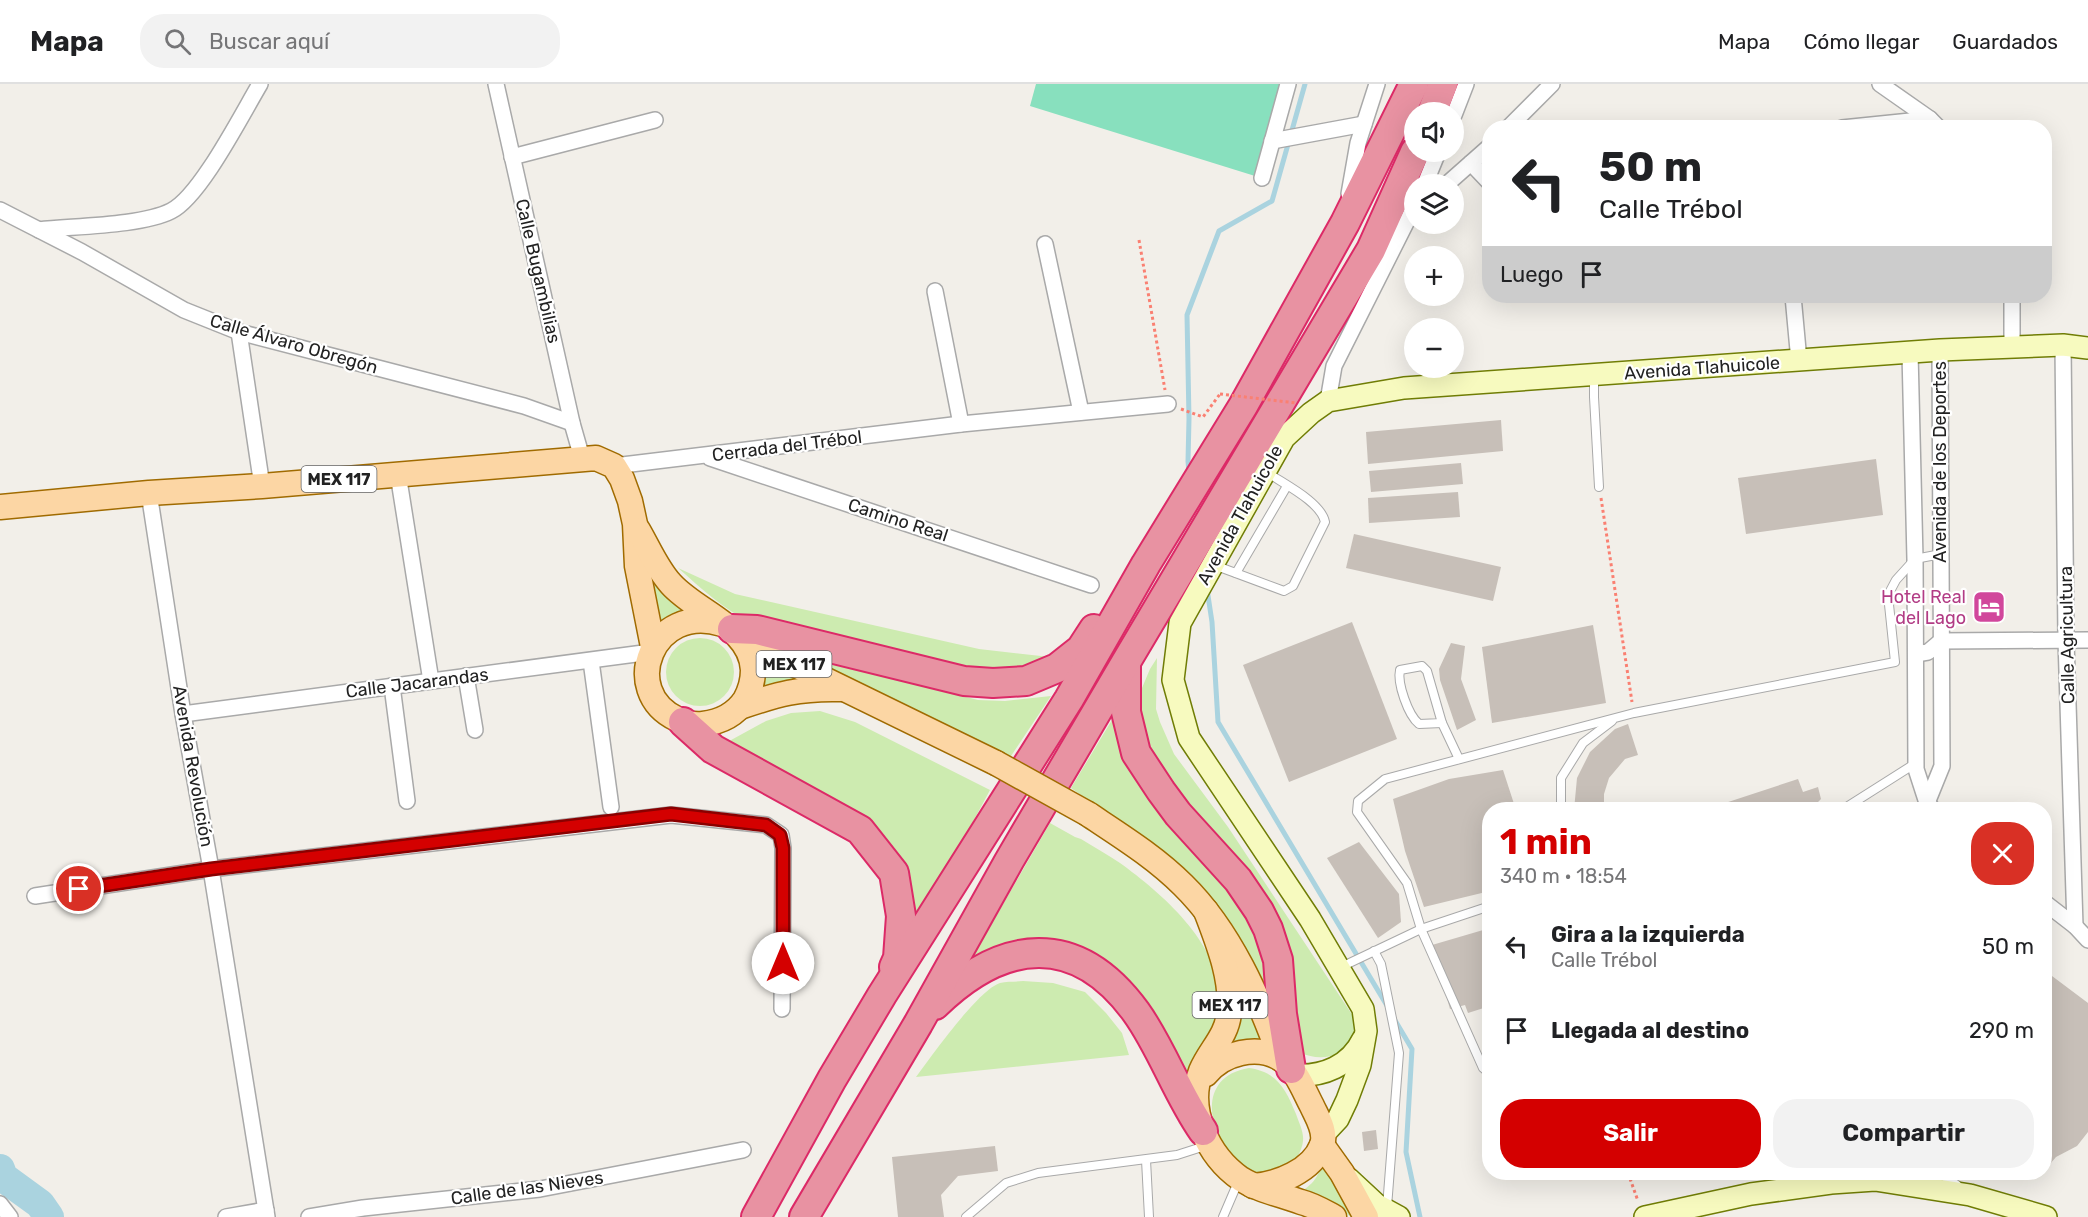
<!DOCTYPE html>
<html lang="es">
<head>
<meta charset="utf-8">
<style>
  :root { --surface:#fff; --page:#f2f2f2; --text:#202124; --muted:#757577; --line:#e0e0e0; --accent:#d40000 }
  body { margin:0; font-family:Rubik,sans-serif; background:var(--page); color:var(--text); height:100vh; display:flex; flex-direction:column; font-size:22px; white-space:nowrap }
  * { box-sizing:border-box; margin:0 }
  p { font-size:20px; color:var(--muted) }
  .icon { flex:none; width:33px; height:33px; fill:none; stroke:currentColor; stroke-width:2; stroke-linecap:round; stroke-linejoin:round }
  .map { position:relative; flex:1; overflow:hidden }
  .sheet { position:absolute; left:1482px; top:718px; width:570px; height:378px; display:flex; flex-direction:column; background:var(--surface); border-radius:24px; box-shadow:0 6px 24px #0002 }
  .sheet>* { flex:none }
  .guide { position:absolute; left:1482px; top:36px; width:570px; height:183px; border-radius:24px; box-shadow:0 6px 24px #0002; background:#fff; color:var(--text); overflow:hidden }
  .buttons { position:absolute; left:1404px; top:18px; display:grid; gap:12px }
  .buttons a { display:grid; place-items:center; width:60px; height:60px; border-radius:50%; background:var(--surface); box-shadow:0 6px 24px #0002; font-size:30px }
  .pin { position:absolute; display:grid; place-items:center; width:51px; height:51px; color:#fff; margin:-26px; border:3px solid #fff; border-radius:50%; box-shadow:0 2px 6px #0007 }
  .me { position:absolute; width:66px; margin:-33px; rotate:0deg; stroke-linejoin:round; filter:drop-shadow(0 0 4px #0008) }
  .turn { display:flex; align-items:center; gap:21px; height:126px; padding:0 18px; font-size:27px }
  .turn .icon { width:78px; height:78px; stroke-width:2.5 }
  .turn b { display:block; font-size:42px; line-height:51px }
  .then { display:flex; align-items:center; height:57px; padding:0 18px; background:#0003; gap:12px; font-size:22px }
  .round { display:grid; place-items:center; flex:none; width:63px; height:63px; border-radius:24px; background:var(--page) }
  .overview { display:flex; align-items:center; justify-content:space-between; height:102px; padding:0 18px }
  h1 { font-size:36px; font-weight:700; line-height:45px; color:var(--accent) }
  .action { display:flex; gap:12px; margin-top:auto; padding:12px 18px }
  .action a { flex:1; height:69px; border-radius:24px; background:var(--accent); color:#fff; font-size:24px; font-weight:700; line-height:69px; text-align:center }
  .action a+a { background:var(--page); color:var(--text) }
  ul { padding:0; list-style:none }
  li { display:flex; align-items:center; gap:18px; height:84px; padding:0 18px }
  li div { flex:1 }
  li b { display:block; font-size:22px }
  li em { font-style:normal }
  header { display:flex; align-items:center; gap:36px; box-sizing:border-box; height:84px; padding:0 30px; background:var(--surface); border-bottom:2px solid var(--line) }
  header strong { font-size:28px }
  nav { display:flex; gap:33px; margin-inline-start:auto; font-size:21px }
  .search { width:420px; height:54px; background:var(--page); display:flex; align-items:center; gap:15px; box-sizing:border-box; padding:0 21px; border-radius:24px; color:var(--muted); font-size:22px }
  .map>svg:first-child { display:block }
  .grass { fill:#cdebb0 }
  .pitch { fill:#88e0be }
  .lines { fill:none; stroke-linecap:round; stroke-linejoin:round }
  .stream { stroke:#aad3df; stroke-width:5 }
  .river { stroke:#aad3df; stroke-width:30 }
  .building { fill:#c7bfb8 }
  .lane-casing { stroke:#a9a9a9; stroke-width:10 }
  .street-casing { stroke:#a9a9a9; stroke-width:18 }
  .secondary-casing { stroke:#707d05; stroke-width:24 }
  .primary-casing { stroke:#a06b00; stroke-width:27 }
  .highway-casing { stroke:#dc2a67; stroke-width:32 }
  .path { stroke:#fa8072; stroke-width:3; stroke-dasharray:3 3; stroke-linecap:butt }
  .lane { stroke:#fff; stroke-width:8 }
  .street { stroke:#fff; stroke-width:15 }
  .secondary { stroke:#f7fabf; stroke-width:21 }
  .primary { stroke:#fcd6a4; stroke-width:24 }
  .highway { stroke:#e892a2; stroke-width:28 }
  .primary-bridge-casing { stroke:#a06b00; stroke-width:27; stroke-linecap:butt }
  .path-bridge { stroke:#fa8072; stroke-width:3; stroke-dasharray:3 3; stroke-linecap:butt }
  .primary-bridge { stroke:#fcd6a4; stroke-width:24 }
  .route-casing { stroke:#8a0000; stroke-width:15 }
  .route { stroke:#d40000; stroke-width:10 }
  .labels { text-anchor:middle; dominant-baseline:central; stroke-width:4.5; stroke-linejoin:round; paint-order:stroke }
  .shield { fill:#fff; stroke:#646464; stroke-width:1.5 }
  .shield-label { font-size:16px; font-weight:bold; fill:#222 }
  .street-label { font-size:18px; fill:#222; stroke:#fff }
  .hotel-label { font-size:18px; fill:#b23c85; stroke:#fff; text-anchor:end }
</style>
</head>
<body>
<header>
<strong>Mapa</strong>
<div class="search"><svg class="icon" aria-label="search" viewBox="0 0 24 24"><circle cx="10" cy="10" r="6"/><path d="M15 15l6 6"/></svg>Buscar aquí</div>
<nav><a>Mapa</a><a>Cómo llegar</a><a>Guardados</a></nav>
</header>
<div class="map">
<svg width="2088" height="1133" viewBox="0 0 2088 1133">
  <rect width="100%" height="100%" fill="#f2efe9"/>
  <g class="grass">
    <path d="M647 481 693 533 656 552Z"/>
    <path d="M678 484 735 510 979 565 1050 573 1039 581 1001 587 953 583 753 539C724 526 702 505 678 484Z"/>
    <circle cx="700" cy="588" r="34"/>
    <path d="M786 568 978 616 1005 617 1051 612 1007 678Z"/>
    <path d="M1157 574 1156 625 1160 638 1174 670 1228 743 1353 932C1354 940 1357 949 1353 956 1343 974 1318 977 1301 969L1288 878 1153 685 1138 627 1142 604 1150 585Z"/>
    <path d="M759 577 814 600 757 610Z"/>
    <path d="M1118 626 1260 839 1271 915 1094 720 1071 704Z"/>
    <path d="M820 627 855 638 990 706 916 844 904 792 722 661 766 637 791 629Z"/>
    <path d="M1050 739 1075 753 1081 755C1094 763 1108 771 1120 779 1167 813 1237 874 1216 939 1210 957 1197 975 1187 991L1124 901 990 867 973 872Z"/>
    <path d="M1023 897 1053 899 1085 908 1106 929 1122 949 1129 971 916 993C931 973 978 906 1000 899 1007 897 1016 898 1023 897Z"/>
    <path d="M1241 901 1265 964 1228 963Z"/>
    <path d="M1249 984C1278 988 1286 1006 1296 1030 1299 1039 1304 1048 1303 1057 1302 1068 1294 1078 1288 1086L1252 1090C1245 1084 1236 1079 1230 1072 1206 1040 1200 992 1249 984Z"/>
    <path d="M1325 1071 1356 1133H1351L1339 1124 1299 1109C1317 1098 1319 1090 1325 1071Z"/>
  </g>
  <path class="pitch" d="M1036 0H1283L1255 92 1030 22Z"/>
  <g class="lines">
    <g class="stream">
      <path d="M1189 389 1188 377 1189 335 1187 231 1219 147 1272 117 1305 0"/>
      <path d="M1207 505 1212 538 1218 638 1389 925"/>
      <path d="M1393 933 1412 965 1406 1068 1420 1133"/>
    </g>
    <path class="river" d="M0 1085 3 1093 40 1120 49 1133"/>
  </g>
  <g class="building">
    <path d="M1501 336 1503 367 1368 380 1366 348Z"/>
    <path d="M1876 375 1883 431 1746 450 1738 394Z"/>
    <path d="M1461 379 1463 400 1371 408 1369 387Z"/>
    <path d="M1458 408 1460 433 1369 439 1368 414Z"/>
    <path d="M1354 450 1501 483 1493 517 1346 484Z"/>
    <path d="M1352 538 1397 655 1289 698 1243 581Z"/>
    <path d="M1593 541 1606 619 1492 639 1482 563Z"/>
    <path d="M1451 559 1465 562 1461 595 1476 636 1457 646 1440 596 1439 585Z"/>
    <path d="M1628 640 1638 671 1625 675 1609 694 1604 710V726H1574L1577 694 1590 668 1615 645Z"/>
    <path d="M1503 686 1516 726H1490V807L1424 823 1405 767 1393 715 1449 695Z"/>
    <path d="M1798 695 1803 708 1818 703 1821 715 1810 726H1717L1716 722Z"/>
    <path d="M1359 758 1399 810 1401 838 1378 854 1327 774Z"/>
    <path d="M1490 844V922L1468 929 1465 921 1450 925 1432 861Z"/>
    <path d="M2044 886 2088 919V1048L2077 1062 2056 1073 2044 1087Z"/>
    <path d="M1376 1046 1378 1065 1364 1067 1362 1048Z"/>
    <path d="M995 1062 998 1087 958 1092 941 1111 944 1133H898L892 1073Z"/>
  </g>
  <g class="lines">
    <defs>
      <g id="lane">
        <path d="M1594 293V313L1599 403"/>
        <path d="M1214 481 1284 507 1293 502 1325 438C1321 418 1284 400 1268 389"/>
        <path d="M1236 489 1287 402"/>
        <path d="M1422 582 1427 587 1442 639 1419 640C1408 631 1397 599 1400 586Z"/>
        <path d="M1442 639 1459 675"/>
        <path d="M1561 726V694L1583 659 1612 637"/>
        <path d="M1842 726 1916 679"/>
        <path d="M1374 867 1381 880 1399 969 1387 1123"/>
        <path d="M1341 883 1421 845 1490 822"/>
        <path d="M1490 990 1483 984 1421 845 1407 799 1357 728 1358 717 1385 695 1634 629 1895 578 1888 511 1896 496 1915 475 1941 470"/>
        <path d="M1146 1076 1149 1133"/>
        <path d="M1692 1089H1714"/>
        <path d="M1938 1089 1957 1101"/>
        <path d="M966 1133 1006 1099 1038 1089 1177 1071 1205 1062"/>
        <path d="M1223 1133 1238 1098"/>
      </g>
      <g id="street">
        <path d="M496 0 572 339 582 374"/>
        <path d="M1880 0 1930 35 1939 44"/>
        <path d="M1454 31 1466 0"/>
        <path d="M1508 44 1552 0"/>
        <path d="M1842 44 1930 35"/>
        <path d="M1272 57 1364 40"/>
        <path d="M512 73 655 36"/>
        <path d="M1471 79 1490 99"/>
        <path d="M1262 94 1288 0"/>
        <path d="M1425 100 1438 68"/>
        <path d="M1447 100 1490 62"/>
        <path d="M1349 110 1358 59 1377 0"/>
        <path d="M0 126 82 168 184 226 239 248 524 322 572 339"/>
        <path d="M39 146C74 142 141 142 171 127 200 113 242 30 260 0"/>
        <path d="M1045 160 1081 328"/>
        <path d="M935 207 961 340"/>
        <path d="M1793 212 1799 277"/>
        <path d="M2012 212V262"/>
        <path d="M239 248 262 402"/>
        <path d="M2063 261 2066 556 2075 842"/>
        <path d="M1910 269 1915 475 1916 685 1927 719 1934 726"/>
        <path d="M1328 317 1334 282 1414 123"/>
        <path d="M710 374 1091 501"/>
        <path d="M614 382 961 340 1168 320"/>
        <path d="M398 390 431 597"/>
        <path d="M149 409 183 630 211 785 267 1133"/>
        <path d="M1916 570 1928 568 1941 557 2088 556"/>
        <path d="M591 577 611 723"/>
        <path d="M466 592 475 646"/>
        <path d="M392 602 407 717"/>
        <path d="M183 630 651 568"/>
        <path d="M1927 719 1942 682 1940 266"/>
        <path d="M35 812 211 785 671 731 766 741 781 751 783 764 782 925"/>
        <path d="M2044 818 2075 842 2088 856"/>
        <path d="M0 1120 10 1133"/>
        <path d="M226 1133 266 1126"/>
        <path d="M309 1133 363 1124 540 1105 743 1066"/>
      </g>
      <g id="secondary">
        <path d="M1294 991C1323 993 1350 982 1363 955"/>
        <path d="M1323 1051 1338 1035 1347 1016 1360 981 1366 947 1363 925 1310 835 1189 654 1173 596 1180 539 1284 354 1311 329 1328 317 1404 304 1940 266 2063 261 2088 264"/>
        <path d="M1349 1095 1377 1121 1399 1133"/>
        <path d="M1645 1133 1751 1110 1831 1099 1875 1096 1970 1111 2046 1133"/>
      </g>
      <g id="primary">
        <path d="M0 423 149 409 262 402 596 374 614 382 622 395 630 417 635 440 637 482 653 563"/>
        <path d="M638 446C648 463 657 485 671 500 697 529 751 543 753 586 753 596 750 607 745 616 735 631 720 638 703 640 694 641 685 639 677 635 618 607 653 518 722 540"/>
        <path d="M742 555 996 679"/>
        <path d="M740 623C778 610 799 604 840 605"/>
        <path d="M1088 730C1121 752 1155 773 1183 801 1230 847 1259 914 1281 975"/>
        <path d="M1206 827C1218 859 1233 895 1229 929 1227 952 1210 966 1201 987 1186 1026 1208 1072 1241 1095 1260 1107 1280 1110 1301 1118 1313 1121 1323 1127 1334 1133"/>
        <path d="M1206 990C1223 969 1257 960 1281 975 1296 985 1304 1007 1312 1022 1317 1033 1327 1048 1322 1061 1312 1087 1278 1100 1253 1102"/>
        <path d="M1322 1061 1342 1089 1366 1133"/>
      </g>
      <g id="highway">
        <path d="M1432 28 1443 0"/>
        <path d="M732 545 757 546 964 597 993 599 1026 597 1057 584 1081 565 1094 545"/>
        <path d="M1126 580V628L1136 669 1161 707 1178 730 1238 796 1259 827 1268 845 1278 876 1282 930 1291 985"/>
        <path d="M683 638 713 665 860 746 894 789 901 832 898 874 894 883"/>
        <path d="M935 921C1003 855 1076 846 1136 928 1162 964 1177 1010 1203 1047"/>
        <path d="M756 1133 832 995 882 911 1069 615 1146 480 1243 322 1345 139 1414 0"/>
        <path d="M804 1133 918 940 1009 777 1126 578 1371 166 1415 68"/>
      </g>
    </defs>
    <use href="#lane" class="lane-casing"/>
    <use href="#street" class="street-casing"/>
    <use href="#secondary" class="secondary-casing"/>
    <use href="#primary" class="primary-casing"/>
    <use href="#highway" class="highway-casing"/>
    <g class="path">
      <path d="M1139 156 1165 306"/>
      <path d="M1181 325 1203 333 1220 310"/>
      <path d="M1601 414 1632 618"/>
      <path d="M1628 1089 1638 1117"/>
    </g>
    <use href="#lane" class="lane"/>
    <use href="#street" class="street"/>
    <use href="#secondary" class="secondary"/>
    <use href="#primary" class="primary"/>
    <use href="#highway" class="highway"/>
    <defs>
      <path id="primary-bridge" d="M996 679 1088 730"/>
    </defs>
    <use href="#primary-bridge" class="primary-bridge-casing"/>
    <path class="path-bridge" d="M1220 310 1296 319"/>
    <use href="#primary-bridge" class="primary-bridge"/>
  </g>
  <g class="lines">
    <defs>
      <path id="route" d="M79 805 211 785 671 730 766 741 780 751 783 764V879"/>
    </defs>
    <use href="#route" class="route-casing"/>
    <use href="#route" class="route"/>
  </g>
  <defs>
    <symbol id="hotel-square" viewBox="-11 -11 22 22"><rect x="-9" y="-9" width="18" height="18" rx="4" fill="#d1479c" stroke="#fff"/><path d="M-6-4.5h1.5V1H6V5H4.5V3h-9V5H-6ZM-4 0a1.8 1.8 0 1 1 3.6 0ZM.5 0V-2.5h3Q6-2.5 6 0Z" fill="#fff"/></symbol>
  </defs>
  <g fill-rule="evenodd">
    <use href="#hotel-square" x="1970" y="504" width="38" height="38"/>
  </g>
  <g class="labels">
    <g class="shield">
      <rect x="301.5" y="382" width="75" height="26" rx="4.5"/>
      <rect x="756.5" y="567" width="75" height="26" rx="4.5"/>
      <rect x="1192.5" y="908" width="75" height="26" rx="4.5"/>
    </g>
    <g class="shield-label">
      <text x="339" y="395">MEX 117</text>
      <text x="794" y="580">MEX 117</text>
      <text x="1230" y="921">MEX 117</text>
    </g>
    <g class="street-label">
      <text transform="translate(538 187) rotate(77)">Calle Bugambilias</text>
      <text transform="translate(294 260) rotate(16)">Calle Álvaro Obregón</text>
      <text transform="translate(1702 284) rotate(-4)">Avenida Tlahuicole</text>
      <text transform="translate(787 362) rotate(-7)">Cerrada del Trébol</text>
      <text transform="translate(1940 378) rotate(-90)">Avenida de los Deportes</text>
      <text transform="translate(1240 431) rotate(-61)">Avenida Tlahuicole</text>
      <text transform="translate(898 436) rotate(18)">Camino Real</text>
      <text transform="translate(2067 551) rotate(-91)">Calle Agricultura</text>
      <text transform="translate(417 599) rotate(-7)">Calle Jacarandas</text>
      <text transform="translate(193 682) rotate(80)">Avenida Revolución</text>
      <text transform="translate(527 1104) rotate(-8)">Calle de las Nieves</text>
    </g>
    <g class="hotel-label">
      <text x="1966" y="513">Hotel Real<tspan x="1966" dy="21">del Lago</tspan></text>
    </g>
  </g>
</svg>
<div class="buttons">
<a><svg class="icon" aria-label="sound" viewBox="0 0 24 24"><path d="M4 9h4l5-4v14l-5-4H4zM17 9q2 3 0 6"/></svg></a>
<a><svg class="icon" aria-label="layers" viewBox="0 0 24 24"><path d="M12 4l9 5-9 5-9-5zM3 14l9 5 9-5"/></svg></a>
<a>+</a>
<a>−</a>
</div>
<div class="pin" style="left:79px;top:805px;background:#d93025"><svg class="icon" aria-label="arrive" viewBox="0 0 24 24"><path d="M6 21V4h12l-3 4 3 4H6"/></svg></div>
<svg class="me" style="left:783px;top:879px" viewBox="-20 -20 40 40"><circle r="19" fill="#fff"/><path d="M0-13L10 11 0 6-10 11z" fill="#d40000"/></svg>
<div class="guide">
<div class="turn"><svg class="icon" aria-label="left" viewBox="0 0 24 24"><path d="M17 20v-9H6M10 6l-5 5 5 5"/></svg><div><b>50 m</b>Calle Trébol</div></div>
<div class="then">Luego<svg class="icon" aria-label="arrive" viewBox="0 0 24 24"><path d="M6 21V4h12l-3 4 3 4H6"/></svg></div>
</div>
<section class="sheet">
<div class="overview"><div><h1>1 min</h1><p>340 m · 18:54</p></div><a class="round" style="background:#d93025;color:#fff"><svg class="icon" aria-label="close" viewBox="0 0 24 24"><path d="M6 6l12 12M18 6L6 18"/></svg></a></div>
<ul>
<li><svg class="icon" aria-label="left" viewBox="0 0 24 24"><path d="M17 20v-9H6M10 6l-5 5 5 5"/></svg><div><b>Gira a la izquierda</b><p>Calle Trébol</p></div><em>50 m</em></li>
<li><svg class="icon" aria-label="arrive" viewBox="0 0 24 24"><path d="M6 21V4h12l-3 4 3 4H6"/></svg><div><b>Llegada al destino</b></div><em>290 m</em></li>
</ul>
<div class="action"><a>Salir</a><a>Compartir</a></div>
</section>
</div>
</body>
</html>
